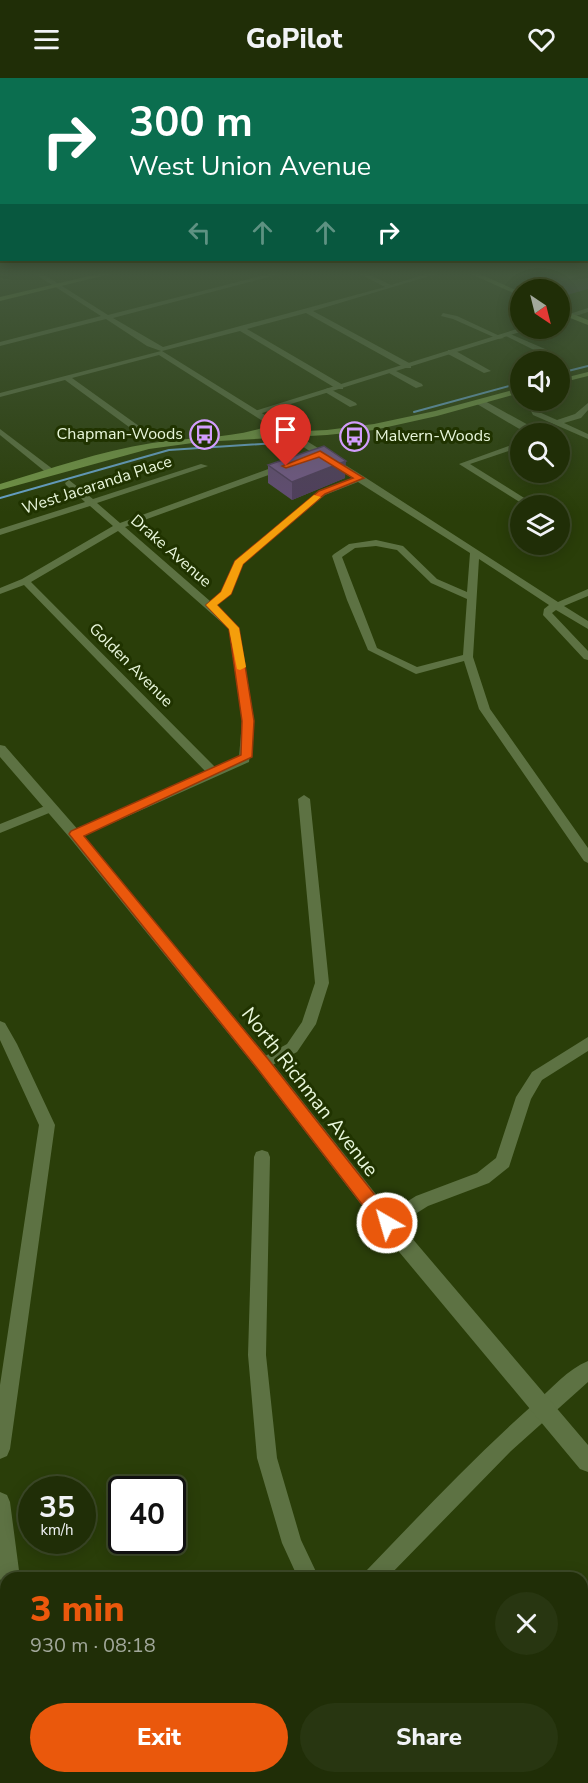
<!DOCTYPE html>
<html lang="en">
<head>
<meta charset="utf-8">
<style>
  :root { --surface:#202e07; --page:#283611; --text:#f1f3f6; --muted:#a2a89b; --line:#3d4a28; --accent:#ea580c }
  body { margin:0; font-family:"Nunito Sans",sans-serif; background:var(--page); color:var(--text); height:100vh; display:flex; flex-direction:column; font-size:22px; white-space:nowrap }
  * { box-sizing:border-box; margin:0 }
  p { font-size:20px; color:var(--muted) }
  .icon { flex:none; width:33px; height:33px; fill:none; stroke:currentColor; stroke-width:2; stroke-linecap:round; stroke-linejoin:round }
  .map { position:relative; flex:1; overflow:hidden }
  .panel { position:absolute; left:0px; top:1494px; width:588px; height:212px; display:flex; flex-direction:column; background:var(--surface); border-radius:18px 18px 0 0; box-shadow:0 3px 15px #0003,0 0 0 2px var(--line) }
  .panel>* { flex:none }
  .guide { position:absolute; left:0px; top:0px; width:588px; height:183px; box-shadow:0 3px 15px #0003,0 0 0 2px var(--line); background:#0b6e4f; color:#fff; overflow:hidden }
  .needle { width:39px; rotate:145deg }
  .buttons { position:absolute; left:510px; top:201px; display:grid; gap:12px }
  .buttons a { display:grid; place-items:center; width:60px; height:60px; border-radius:50%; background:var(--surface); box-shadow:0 3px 15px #0003,0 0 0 2px var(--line); font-size:30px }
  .speed { position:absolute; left:18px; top:1398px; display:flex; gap:12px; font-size:30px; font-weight:700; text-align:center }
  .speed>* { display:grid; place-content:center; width:78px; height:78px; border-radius:50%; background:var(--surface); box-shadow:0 3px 15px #0003,0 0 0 2px var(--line); line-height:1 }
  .speed small { font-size:15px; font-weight:400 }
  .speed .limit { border:3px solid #111; border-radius:9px; background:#fff; color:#111 }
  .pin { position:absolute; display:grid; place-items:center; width:51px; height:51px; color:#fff; margin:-62px -26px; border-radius:50% 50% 50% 0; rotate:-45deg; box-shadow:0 0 6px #0007 }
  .pin .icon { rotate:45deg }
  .me { position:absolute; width:66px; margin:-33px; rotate:322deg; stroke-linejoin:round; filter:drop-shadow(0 0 4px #0008) }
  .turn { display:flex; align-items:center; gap:21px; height:126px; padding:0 30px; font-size:27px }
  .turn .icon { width:78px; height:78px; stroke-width:2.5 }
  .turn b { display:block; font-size:42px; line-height:51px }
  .lanes { display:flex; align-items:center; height:57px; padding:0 30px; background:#0003; justify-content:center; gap:30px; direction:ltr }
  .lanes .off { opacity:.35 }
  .round { display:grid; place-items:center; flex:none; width:63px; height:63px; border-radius:32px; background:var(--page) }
  .overview { display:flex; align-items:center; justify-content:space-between; height:102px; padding:0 30px }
  h1 { font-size:36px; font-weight:800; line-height:45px; color:var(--accent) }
  .primary-button { display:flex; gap:12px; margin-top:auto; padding:12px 30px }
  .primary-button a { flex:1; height:69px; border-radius:36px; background:var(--accent); color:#fff; font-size:24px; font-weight:800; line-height:69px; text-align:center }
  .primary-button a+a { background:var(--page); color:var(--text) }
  header { display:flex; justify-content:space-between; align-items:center; height:78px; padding:0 30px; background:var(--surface); font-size:27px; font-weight:800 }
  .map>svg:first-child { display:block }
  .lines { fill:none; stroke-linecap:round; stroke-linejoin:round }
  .stream { stroke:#66a2ca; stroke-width:2 }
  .minor { fill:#5d7243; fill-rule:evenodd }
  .tertiary { fill:#5d7243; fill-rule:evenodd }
  .secondary { fill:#719346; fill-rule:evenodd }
  .wall { fill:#624c74 }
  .shaded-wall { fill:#503e5e }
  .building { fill:#725887; stroke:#503e5e; stroke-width:1.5 }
  .route { fill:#ea580c; stroke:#983908; stroke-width:1.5 }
  .slow { fill:#f59e0b }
  .labels { text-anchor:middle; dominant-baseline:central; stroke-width:6; stroke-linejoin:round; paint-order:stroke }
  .far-poi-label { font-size:16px; fill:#e9f7db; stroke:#203300; text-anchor:end }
  .far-street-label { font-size:16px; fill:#e9f7db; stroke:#203300 }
  .street-label { font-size:20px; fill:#e9f7db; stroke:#203300 }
</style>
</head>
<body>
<header><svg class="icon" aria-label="menu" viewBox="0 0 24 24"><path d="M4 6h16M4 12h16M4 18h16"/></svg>GoPilot<svg class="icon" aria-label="heart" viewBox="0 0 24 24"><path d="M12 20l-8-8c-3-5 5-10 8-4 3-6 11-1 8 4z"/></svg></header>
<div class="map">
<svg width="588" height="1705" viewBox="0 0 588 1705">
  <rect width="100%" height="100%" fill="#2a3e09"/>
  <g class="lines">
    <g class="stream">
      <path d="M560 295 588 288"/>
      <path d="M414 334 520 305"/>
      <path d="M0 420 169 372 292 364"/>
    </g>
    <g class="minor">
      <path d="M35 196H43L108 237 269 196H280L113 240 163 269 385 209 360 196H368L391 207 426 196H436L313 233 411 286V290H405L306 235 247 251 343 307V311H337L240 253 162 273 363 398 558 524 588 511V518L564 528 588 543V551L556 532 552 535 588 573V582L584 581 543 537 544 531 549 527 479 481 473 579 490 631 588 770V785L584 783 479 631 464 583 416 596 368 572 347 522 332 478 334 476 349 466 376 462 403 468 437 501 467 514 470 475 358 404 325 417 242 486 231 516 215 528 239 550 254 643 249 684 79 760H71L69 757 71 754 206 694 24 507 0 516V510L22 501 113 448 90 428 0 457V451L85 424 66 407 65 405 69 402 93 421 201 386 208 388 97 425 120 445 282 386H288V390L125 449 210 523 222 515 235 483 319 413 352 400 159 277 72 300 150 356V360H144L65 302 0 319V315L161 273 147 268 106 241 0 268V264L101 238ZM118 453 229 551 242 643 239 679 216 690 31 504ZM376 468 397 472 431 505 467 521 463 577 417 589 377 570 342 479 355 470Z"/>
      <path d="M443 235 457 238 504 260 498 261 453 241 441 238Z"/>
      <path d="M508 255 552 274 553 276 546 278 506 258V256Z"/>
      <path d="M448 272H454L491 293 484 295 448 276Z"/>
      <path d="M392 291 422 306 423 308 416 310 389 295 388 293Z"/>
      <path d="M328 310 356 325 357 327 350 329 325 314 324 312Z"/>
      <path d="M477 322H483L532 349 537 356H528L477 326Z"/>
      <path d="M534 322H542L538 331 539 334 557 342 575 336 588 325V332L581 340 564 345 588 356V361L533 337 530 331Z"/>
      <path d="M0 351 54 392V396H48L0 357Z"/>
      <path d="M520 364V369L470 386 537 428H526L459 386Z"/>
      <path d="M304 717 310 721 329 905 316 946 297 974 263 992 258 990 256 986 258 982 287 966 302 944 315 905 298 721Z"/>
      <path d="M50 726 54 727 56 730 54 733 0 755V746Z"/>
      <path d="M0 943 5 945 17 966 55 1047 10 1371 7 1378 0 1381V1307L39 1047 0 962Z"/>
      <path d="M588 959V973L542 1002 531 1021 509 1089 489 1105 428 1128 393 1150 387 1153 381 1150 379 1145 381 1140 416 1118 477 1095 496 1080 516 1019 532 994Z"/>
      <path d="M262 1072 268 1074 270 1079 266 1277 277 1380 301 1462 319 1500H298L282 1465 257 1380 248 1277 254 1079 256 1074Z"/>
      <path d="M588 1283V1304L511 1373 387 1500H363L366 1493C421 1436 475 1378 535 1325 551 1311 568 1291 588 1283Z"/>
      <path d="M0 1414 7 1417 10 1424 20 1500H6V1509L3 1507 0 1501Z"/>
      <path d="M77 1700H100L102 1705H79Z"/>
      <path d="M168 1700H194L192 1705H166Z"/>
      <path d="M437 1700H462L464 1705H439Z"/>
    </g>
    <g class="tertiary">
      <path d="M588 230V234L560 243V239Z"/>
      <path d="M520 250H533L259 336 252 334Z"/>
      <path d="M0 667 5 668 80 754 269 981 394 1139 588 1367V1394L580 1391 380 1151 257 991 70 760 0 679Z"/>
    </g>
    <g class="secondary">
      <path d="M98 196H110L0 223V219Z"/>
      <path d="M471 196H480L520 214V218Z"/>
      <path d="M560 231 588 242V247L560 236Z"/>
      <path d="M588 294V298L560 305V301Z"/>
      <path d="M520 310V315L437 338 374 352 327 357 200 364 149 371 0 412V406C50 391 100 373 152 365 188 359 228 361 262 350V341L266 338 270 341V351L264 355 327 352 374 346 435 333Z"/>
    </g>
  </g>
  <g class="wall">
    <path d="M533 196H588L560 219V212H542L531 207Z"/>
    <path d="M268 387 345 400 292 422 268 405Z"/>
  </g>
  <g class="shaded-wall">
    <path d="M588 196V211L560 219 562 204Z"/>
    <path d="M346 383 345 400 292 422V404Z"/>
  </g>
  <g class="building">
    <path d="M544 196H588L562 204Z"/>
    <path d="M324 368 346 383 292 404 268 387Z"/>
  </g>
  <linearGradient id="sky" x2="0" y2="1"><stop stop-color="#172205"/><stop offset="0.45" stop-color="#44583e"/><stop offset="1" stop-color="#44583e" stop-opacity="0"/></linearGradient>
  <rect width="588" height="435" fill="url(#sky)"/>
  <path class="route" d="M320 373 364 400 325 416 243 486 231 516 217 527 239 550 254 643 252 679 84 758 268 981 393 1140 396 1145 393 1151 387 1153 381 1151 257 990 69 756 71 753 241 677 242 643 229 551 206 527 221 514 235 483 319 413 353 400 319 379 286 390 282 388Z"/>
  <path class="slow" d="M314 417 321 419 243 486 231 516 217 527 239 550 246 589 240 592 237 591 229 551 206 527 221 514 235 483Z"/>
  <defs>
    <symbol id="bus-ring" viewBox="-11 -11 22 22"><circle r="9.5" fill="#203300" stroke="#d29dfd" stroke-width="1.5"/><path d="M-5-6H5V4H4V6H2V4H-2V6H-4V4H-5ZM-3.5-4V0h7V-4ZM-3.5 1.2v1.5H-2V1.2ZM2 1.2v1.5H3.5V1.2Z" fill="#d29dfd"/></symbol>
  </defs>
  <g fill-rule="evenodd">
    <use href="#bus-ring" x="188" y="340" width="33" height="33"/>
    <use href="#bus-ring" x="338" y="342" width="33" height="33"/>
  </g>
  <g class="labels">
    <g class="far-poi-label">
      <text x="183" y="356">Chapman-Woods</text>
      <text x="375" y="358" text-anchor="start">Malvern-Woods</text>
    </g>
    <g class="far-street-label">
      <text transform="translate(97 407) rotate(-18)">West Jacaranda Place</text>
      <text transform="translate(171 473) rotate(41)">Drake Avenue</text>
      <text transform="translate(131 587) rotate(45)">Golden Avenue</text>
    </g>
    <g class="street-label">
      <text transform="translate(310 1014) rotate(52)">North Richman Avenue</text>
    </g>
  </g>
</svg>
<div class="buttons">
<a><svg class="needle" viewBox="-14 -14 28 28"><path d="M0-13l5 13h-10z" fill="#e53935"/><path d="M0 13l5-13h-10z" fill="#a2a89b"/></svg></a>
<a><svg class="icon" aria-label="sound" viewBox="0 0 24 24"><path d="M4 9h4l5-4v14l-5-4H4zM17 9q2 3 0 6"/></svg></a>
<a><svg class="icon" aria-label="search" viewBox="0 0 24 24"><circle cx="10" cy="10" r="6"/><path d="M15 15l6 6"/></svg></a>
<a><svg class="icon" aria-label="layers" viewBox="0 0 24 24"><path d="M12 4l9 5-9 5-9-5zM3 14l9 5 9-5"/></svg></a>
</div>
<div class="speed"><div>35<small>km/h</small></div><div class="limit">40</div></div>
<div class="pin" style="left:286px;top:388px;background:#d93025"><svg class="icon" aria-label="arrive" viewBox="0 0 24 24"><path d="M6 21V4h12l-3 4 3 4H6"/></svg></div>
<svg class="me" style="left:387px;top:1145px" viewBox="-20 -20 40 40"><circle r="17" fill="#ea580c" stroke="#fff" stroke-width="3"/><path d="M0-11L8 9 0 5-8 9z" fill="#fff"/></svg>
<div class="guide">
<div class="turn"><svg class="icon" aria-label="right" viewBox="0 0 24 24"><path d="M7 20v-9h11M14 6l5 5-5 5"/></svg><div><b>300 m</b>West Union Avenue</div></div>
<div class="lanes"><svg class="icon off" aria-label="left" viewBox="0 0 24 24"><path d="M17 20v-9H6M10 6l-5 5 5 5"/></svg><svg class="icon off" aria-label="ahead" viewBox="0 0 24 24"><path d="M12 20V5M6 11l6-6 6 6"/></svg><svg class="icon off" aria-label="ahead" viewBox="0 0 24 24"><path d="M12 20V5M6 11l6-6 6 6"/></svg><svg class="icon" aria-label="right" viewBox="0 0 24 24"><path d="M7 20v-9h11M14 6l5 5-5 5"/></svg></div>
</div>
<section class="panel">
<div class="overview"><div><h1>3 min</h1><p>930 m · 08:18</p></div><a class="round"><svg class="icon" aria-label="close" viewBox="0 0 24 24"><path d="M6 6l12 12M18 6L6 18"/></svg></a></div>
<div class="primary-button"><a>Exit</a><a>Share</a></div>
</section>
</div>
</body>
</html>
